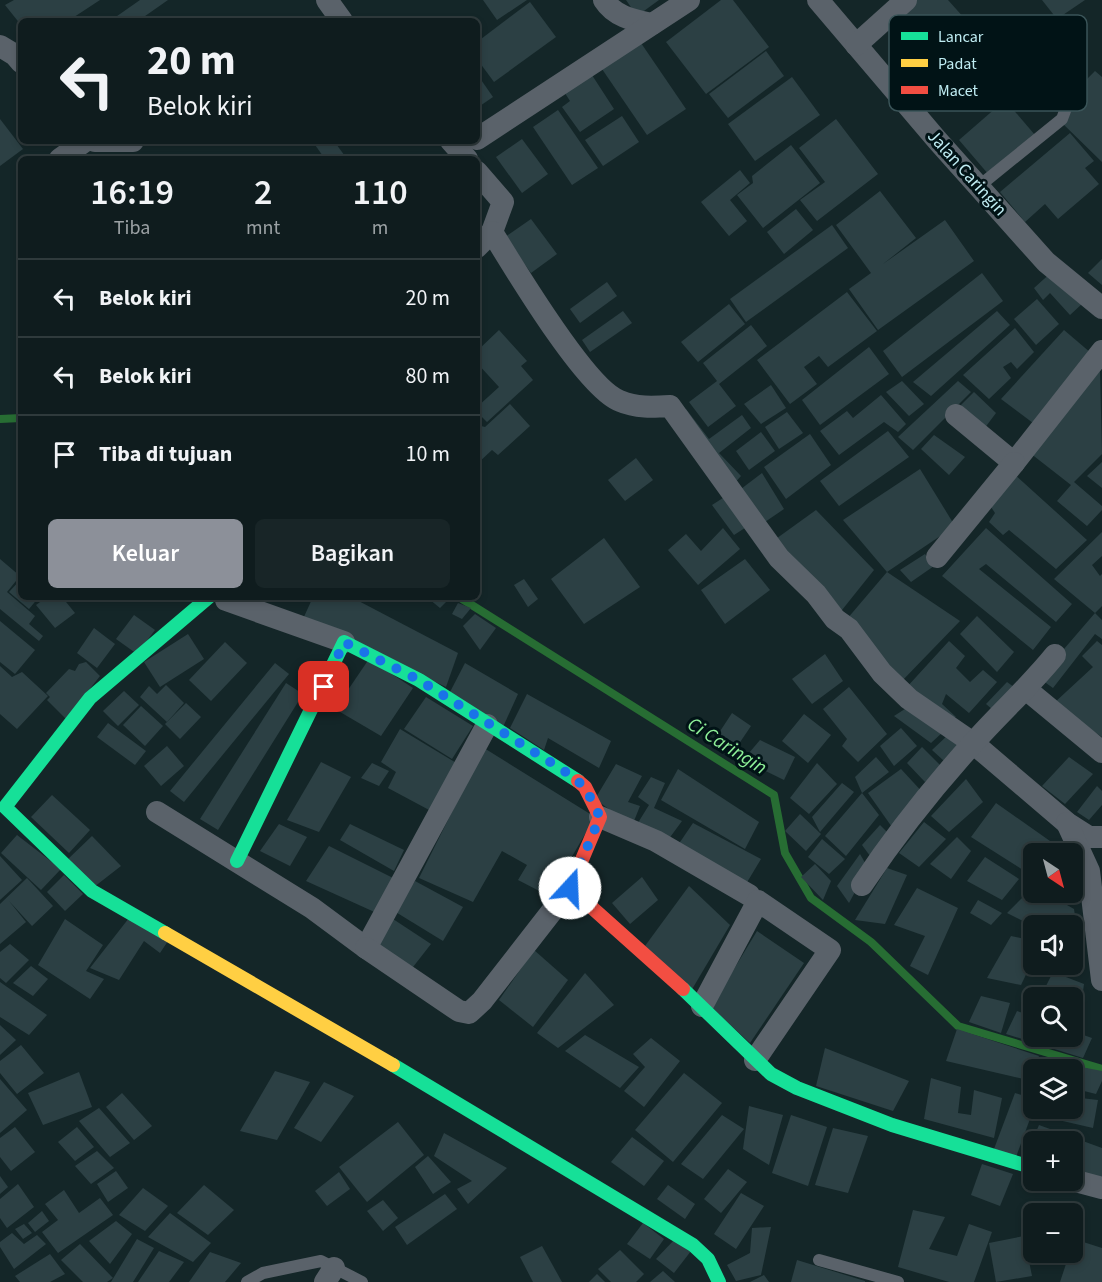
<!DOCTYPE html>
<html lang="id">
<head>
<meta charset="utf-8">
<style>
  :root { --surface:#0f1c1e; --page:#182527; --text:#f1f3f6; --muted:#9ba1a4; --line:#2f3a3c; --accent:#8c9099 }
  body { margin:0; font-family:"Source Sans 3",sans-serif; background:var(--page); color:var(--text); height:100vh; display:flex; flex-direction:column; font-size:22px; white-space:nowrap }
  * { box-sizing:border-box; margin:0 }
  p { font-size:20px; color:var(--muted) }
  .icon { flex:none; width:33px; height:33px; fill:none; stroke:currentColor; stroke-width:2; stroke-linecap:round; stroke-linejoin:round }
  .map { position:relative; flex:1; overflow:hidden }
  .side { position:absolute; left:18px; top:156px; width:462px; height:444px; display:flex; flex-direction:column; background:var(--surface); border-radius:9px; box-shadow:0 3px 9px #0003,0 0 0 2px var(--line) }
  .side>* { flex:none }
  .hud { position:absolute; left:18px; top:18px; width:462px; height:126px; border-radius:9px; box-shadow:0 3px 9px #0003,0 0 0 2px var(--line); background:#0f1c1e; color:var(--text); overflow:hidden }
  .needle { width:39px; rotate:144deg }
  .fabs { position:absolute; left:1023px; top:843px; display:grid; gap:12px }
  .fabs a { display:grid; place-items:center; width:60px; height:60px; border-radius:9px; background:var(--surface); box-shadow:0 3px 9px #0003,0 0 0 2px var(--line); font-size:30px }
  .pin { position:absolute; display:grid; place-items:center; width:51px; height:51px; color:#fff; margin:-26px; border-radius:12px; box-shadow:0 3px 9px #0006 }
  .me { position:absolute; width:66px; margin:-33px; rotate:20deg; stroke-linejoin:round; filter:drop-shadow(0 0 4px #0008) }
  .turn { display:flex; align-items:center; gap:21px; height:126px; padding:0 30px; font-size:27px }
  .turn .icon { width:78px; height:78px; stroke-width:2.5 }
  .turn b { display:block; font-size:42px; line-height:51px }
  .eta { display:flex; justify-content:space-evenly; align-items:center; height:102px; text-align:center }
  .eta b { font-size:36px; font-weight:600; line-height:42px }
  .primary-button { display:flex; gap:12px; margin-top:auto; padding:12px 30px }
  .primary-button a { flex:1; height:69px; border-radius:9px; background:var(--accent); color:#fff; font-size:24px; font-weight:600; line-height:69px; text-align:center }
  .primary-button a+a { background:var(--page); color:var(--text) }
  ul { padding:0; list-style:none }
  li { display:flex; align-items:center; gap:18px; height:78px; padding:0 30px; border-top:2px solid var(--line) }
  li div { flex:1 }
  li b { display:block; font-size:22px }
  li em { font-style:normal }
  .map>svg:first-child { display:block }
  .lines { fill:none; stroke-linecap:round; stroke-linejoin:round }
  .stream { stroke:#276d33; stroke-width:8 }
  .building { fill:#2c4044 }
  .lane { stroke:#5a626a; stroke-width:12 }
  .street { stroke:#5a626a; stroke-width:22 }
  .fast { stroke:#16e098; stroke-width:14 }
  .slow { stroke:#ffcf43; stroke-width:14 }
  .jam { stroke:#f24e42; stroke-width:14 }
  .route { stroke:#1a73e8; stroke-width:10; stroke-dasharray:0 18 }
  .labels { text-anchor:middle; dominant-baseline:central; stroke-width:6; stroke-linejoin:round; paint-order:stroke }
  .street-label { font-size:18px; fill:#bfecf2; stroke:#011316 }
  .water-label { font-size:20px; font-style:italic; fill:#8def97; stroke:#011316 }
  .key { fill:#011316; stroke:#3a5458; stroke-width:1.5 }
  .key-label { font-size:16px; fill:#bfecf2 }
</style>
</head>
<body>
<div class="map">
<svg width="1102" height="1282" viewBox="0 0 1102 1282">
  <rect width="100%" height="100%" fill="#142628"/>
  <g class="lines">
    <g class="stream">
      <path d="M0 419 21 418"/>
      <path d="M459 597 774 795 785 853 811 898 871 942 958 1026 1102 1069"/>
    </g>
  </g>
  <g class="building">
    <path d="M14 0H100L68 21H21V25L5 5Z"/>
    <path d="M140 0H168L138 21H110Z"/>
    <path d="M483 0H527L497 20Z"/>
    <path d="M626 0H659L637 16Z"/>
    <path d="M721 0H733L769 47 706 94 666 42Z"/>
    <path d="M913 0H948L965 19 919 61 886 25Z"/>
    <path d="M1042 0H1085L1057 19Z"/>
    <path d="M530 2 556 37 494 82 477 59V42Z"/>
    <path d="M641 43 686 109 647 135 602 69Z"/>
    <path d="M766 51 784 76 728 118 709 94Z"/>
    <path d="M1095 71 1102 77V162L1060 121 1082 99 1081 85Z"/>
    <path d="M590 72 614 109 580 132 562 107 570 101 563 90Z"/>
    <path d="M477 74 493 97 477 108Z"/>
    <path d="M792 77 820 115 755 161 728 124Z"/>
    <path d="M1005 100 1035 135 989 175 959 140Z"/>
    <path d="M558 110 598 168 572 185 533 127Z"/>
    <path d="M622 116 639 142 603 166 585 140Z"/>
    <path d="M0 119 23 149 0 166Z"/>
    <path d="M836 119 878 174 817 221 800 200 825 182 799 148Z"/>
    <path d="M1070 133 1094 161 1085 168 1099 184 1058 219 1045 204 1025 222 1000 192Z"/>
    <path d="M522 139 548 174 522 193 496 157Z"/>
    <path d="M334 141 347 159H325L313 142Z"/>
    <path d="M791 145 820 183 763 228 737 195 753 183 752 176Z"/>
    <path d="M740 170 750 183 730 200 747 221 729 236 701 202Z"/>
    <path d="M880 191 916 238 883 264 945 220 974 261 878 330 849 289 871 273 836 225Z"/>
    <path d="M796 209 813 230 784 254 767 232Z"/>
    <path d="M531 219 557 254 531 273 505 237Z"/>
    <path d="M832 225 848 248 746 322 730 299Z"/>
    <path d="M1102 259V285L1088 273Z"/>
    <path d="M1054 270 1083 303 1070 315 1050 293 1043 300 1034 288Z"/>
    <path d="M982 273 1003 301 902 377 883 351Z"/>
    <path d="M607 282 617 296 580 323 570 309Z"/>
    <path d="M847 292 877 331 828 367 819 356 804 367 817 384 790 404 757 360Z"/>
    <path d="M1037 299 1059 324 1036 345 1014 319Z"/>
    <path d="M729 304 745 324 698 362 681 342Z"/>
    <path d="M623 311 632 323 590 352 582 340Z"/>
    <path d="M997 311 1010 325 931 396 913 382Z"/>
    <path d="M751 325 767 346 719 384 736 406 708 427 689 402 717 381 703 363Z"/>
    <path d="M1015 328 1034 352 1017 369 1011 362 1003 367 1011 378 989 399 963 375Z"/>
    <path d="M499 330 527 361 521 366 533 380 487 422 477 412V407L499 387 477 363V351Z"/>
    <path d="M1064 330 1091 353 1033 423 1001 399Z"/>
    <path d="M869 347 889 374 820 425 802 400Z"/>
    <path d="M1100 371 1102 454 1074 482 1102 506V510L1087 526 1057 501 1071 485 1030 453Z"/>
    <path d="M902 381 924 404 909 416 886 392Z"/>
    <path d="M958 381 971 392 913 450 898 437Z"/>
    <path d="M771 385 786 408 761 424 744 404Z"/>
    <path d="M974 392 996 413 984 429 958 408Z"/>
    <path d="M881 395 906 424 898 432 884 422 839 455 820 431 847 411 853 418Z"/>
    <path d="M510 404 530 426 498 455 492 450 477 464V425L485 427Z"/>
    <path d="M686 409 709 439 742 415 751 428 719 453 741 476 732 486 677 414Z"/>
    <path d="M787 412 803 433 779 449 765 427Z"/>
    <path d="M888 431 909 457 839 506 820 481Z"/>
    <path d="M761 432 775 451 749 470 736 451Z"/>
    <path d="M810 434 831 465 786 499 764 467Z"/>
    <path d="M934 435 965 457 949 475 921 449Z"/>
    <path d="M636 458 653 480 625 501 608 480Z"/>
    <path d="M1102 462V488L1087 476Z"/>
    <path d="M920 469 955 526 887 572 843 520Z"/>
    <path d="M762 473 784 509 762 524 737 492Z"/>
    <path d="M1013 473 1087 540 1056 569 1009 530 1003 535 989 522 995 513 991 507Z"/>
    <path d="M726 496 748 526 734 535 712 505Z"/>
    <path d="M816 510 874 570 838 615 773 541Z"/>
    <path d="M723 528 740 549 698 585 668 550 686 534 701 551Z"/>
    <path d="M986 528 1072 604 1056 622 986 564 979 569 1051 627 1033 650 942 576Z"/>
    <path d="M1102 532V556L1092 565 1100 576 1102 574V606L1095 613 1054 579Z"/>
    <path d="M604 538 640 587 584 624 551 579Z"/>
    <path d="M925 554 934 566 911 582 900 570Z"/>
    <path d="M0 559 20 576 7 592 35 616 29 624 43 636 39 641 0 609Z"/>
    <path d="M745 559 770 590 725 624 701 590Z"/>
    <path d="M887 572 960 621 900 683 847 619Z"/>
    <path d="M21 579V597H39L29 609 9 592Z"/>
    <path d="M524 579 538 599 528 607 514 585Z"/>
    <path d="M47 597H62L75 613 55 628 36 605Z"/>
    <path d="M313 597H351L458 653 446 687 303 619Z"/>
    <path d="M431 597H451L440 608 429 599Z"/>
    <path d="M458 603 471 608 462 619 452 614Z"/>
    <path d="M1095 613 1102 620V639L1095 634 1053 688 1039 678Z"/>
    <path d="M475 614 496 628 480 650 463 626Z"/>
    <path d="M134 615 155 630 137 654 116 639Z"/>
    <path d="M977 616 1014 652 997 672 960 634Z"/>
    <path d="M0 621 35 650 15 674 0 662Z"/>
    <path d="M94 628 115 644 97 668 77 653Z"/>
    <path d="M188 634 204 659 160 687 144 662Z"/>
    <path d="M949 641 965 656 956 668 970 682 983 670 997 682 969 713 946 694 942 704 956 717 948 720 906 688Z"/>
    <path d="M1097 641 1102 645V737L1053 704 1093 667 1082 656Z"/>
    <path d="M225 642 247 663 211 701 189 680Z"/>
    <path d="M825 654 843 681 812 704 792 679Z"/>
    <path d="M369 659 413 688 381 736 335 709Z"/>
    <path d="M86 662 100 676 66 719 47 700 50 697 46 693 69 669 75 671 79 664Z"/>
    <path d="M275 663 289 674 184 802 170 791Z"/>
    <path d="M465 663 518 694 503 727 450 692Z"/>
    <path d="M0 666 12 677 22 672 48 696 17 729 0 714Z"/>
    <path d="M1007 682 1014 687 993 710 986 704Z"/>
    <path d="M286 683 303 694 218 830 200 819Z"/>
    <path d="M166 685 184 703 167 722 140 697 149 686 157 694Z"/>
    <path d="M849 687 887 734 858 762 842 746 847 739 823 709Z"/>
    <path d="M124 691 139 705 118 726 103 711Z"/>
    <path d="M527 694 611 741 599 768 548 738 544 750 510 728Z"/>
    <path d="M426 697 473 726 452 759 404 729Z"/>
    <path d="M186 703 201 717 180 739 165 724Z"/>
    <path d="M141 706 163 726 145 746 123 725Z"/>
    <path d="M908 707 944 731 931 743 894 716Z"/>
    <path d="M732 713 751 726 730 757 711 745Z"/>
    <path d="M804 714 831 735 808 763 782 741Z"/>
    <path d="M108 723 146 751 135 765 97 737Z"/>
    <path d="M901 728 917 746 894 766 880 746Z"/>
    <path d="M400 729 458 764 431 811 388 788 396 772 381 762Z"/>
    <path d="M949 734 963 742 944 761 932 750Z"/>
    <path d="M760 740 795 757 784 780 743 760Z"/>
    <path d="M167 746 184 766 161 786 144 766Z"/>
    <path d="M922 747 941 766 925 782 907 763Z"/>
    <path d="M484 748 595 817 549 896 518 880 527 865 502 851 473 902 419 878Z"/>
    <path d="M876 757 889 772 862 793 879 815 846 856 825 836 862 793 855 777Z"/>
    <path d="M1069 757 1093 774 1065 804 1042 786Z"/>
    <path d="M321 762 351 777 319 832 287 820Z"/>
    <path d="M372 763 389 771 379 786 361 778Z"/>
    <path d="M817 763 837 784 809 814 790 798Z"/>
    <path d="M616 764 642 776 628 802 640 806 632 826 595 799Z"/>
    <path d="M678 769 759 822 745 849 661 800Z"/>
    <path d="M901 769 925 795 894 830 868 793Z"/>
    <path d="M651 777 665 783 654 808 682 821 668 840 636 826 649 805 638 797Z"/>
    <path d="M966 779 983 802 949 832 931 816Z"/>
    <path d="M842 783 854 792 820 832 812 817Z"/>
    <path d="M1097 786 1102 791V805L1089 820 1077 812Z"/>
    <path d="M52 795 90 830 69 853 31 817Z"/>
    <path d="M996 803 1050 841 1039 854H1034V859L1023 870 971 837Z"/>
    <path d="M800 814 821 834 806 851 785 831Z"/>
    <path d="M924 822 946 839 919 867 899 853Z"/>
    <path d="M693 823 761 859 746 884 676 848Z"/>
    <path d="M279 824 307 837 290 866 260 851Z"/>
    <path d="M350 824 404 850 394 871 340 840Z"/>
    <path d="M880 825 891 836 873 860 862 845Z"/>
    <path d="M17 835 61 869 41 890 1 853Z"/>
    <path d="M92 836 121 866 94 887 66 861Z"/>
    <path d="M957 837 971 851 951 879 930 864Z"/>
    <path d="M822 839 845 859 829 874 808 857Z"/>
    <path d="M329 846 395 879 381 915 306 881Z"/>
    <path d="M860 854 868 868 849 903 837 886Z"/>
    <path d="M0 856 22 880 0 900Z"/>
    <path d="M985 857 1019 879 1002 900 967 881Z"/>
    <path d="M815 864 831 881 823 900 801 877Z"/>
    <path d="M887 868 907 875 885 924 855 920Z"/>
    <path d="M64 875 83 894 65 911 47 892Z"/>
    <path d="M642 877 658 900 630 924 612 903Z"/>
    <path d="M27 878 53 906 32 926 9 901 26 922 0 944V904Z"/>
    <path d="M415 881 463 907 443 941 394 911Z"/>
    <path d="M689 886 730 925 691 991 645 946Z"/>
    <path d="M1034 886V892H1044L1074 909 1080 948 1072 945V926H1033L1007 913Z"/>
    <path d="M917 888 958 908 928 975 910 966 925 936 894 925Z"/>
    <path d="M978 900 1002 913 991 925 970 913Z"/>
    <path d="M129 918 168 941 160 953 144 941 119 980 90 968Z"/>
    <path d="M65 919 103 945 86 971 104 979 90 999 38 965Z"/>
    <path d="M393 919 431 944 413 967 376 947Z"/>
    <path d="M757 931 804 963 750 1043 711 1007Z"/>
    <path d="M1011 936 1034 941V958L1021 985 987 978Z"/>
    <path d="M10 944 29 960 6 983 0 978V952Z"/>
    <path d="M534 950 568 980 533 1027 499 1000Z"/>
    <path d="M31 966 48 979 33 996 13 983Z"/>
    <path d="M1053 972 1084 984 1079 1020 1072 1017V998H1040Z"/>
    <path d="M585 973 614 1005 558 1048 537 1033Z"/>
    <path d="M0 982 47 1015 29 1035 0 1017Z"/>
    <path d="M981 996 1010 1003 1001 1033 969 1022Z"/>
    <path d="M1017 1011 1034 1017V1036H1072V1031L1092 1038 1083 1058 1006 1034Z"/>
    <path d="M0 1025 16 1040 0 1055Z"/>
    <path d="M957 1029 1039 1056 1028 1080 946 1061Z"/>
    <path d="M585 1035 639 1067 620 1088 565 1051Z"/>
    <path d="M651 1038 680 1061 644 1107 624 1091 645 1067 633 1054Z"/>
    <path d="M21 1045 44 1073 17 1094 0 1073V1061Z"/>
    <path d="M825 1048 909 1081 893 1111 816 1086Z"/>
    <path d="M1045 1060 1102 1071V1081L1096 1094 1072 1088V1070H1041Z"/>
    <path d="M275 1071 310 1082 277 1140 240 1131Z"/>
    <path d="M79 1072 92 1107 43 1125 28 1093Z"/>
    <path d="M684 1073 722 1103 673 1162 635 1130Z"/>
    <path d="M931 1078 961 1087 958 1113 971 1115 974 1090 1002 1098 994 1138 924 1119Z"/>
    <path d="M0 1079 27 1110 0 1133Z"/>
    <path d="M324 1082 354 1096 321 1142 294 1128Z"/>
    <path d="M122 1093 152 1126 134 1140 106 1107Z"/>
    <path d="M1015 1093 1034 1099V1108L1016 1157 994 1149Z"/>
    <path d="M1072 1097 1098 1100 1093 1128 1041 1116 1044 1108H1072Z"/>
    <path d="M749 1106 783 1115 769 1165 743 1149Z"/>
    <path d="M99 1108 130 1143 110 1157 79 1121Z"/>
    <path d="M722 1115 744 1129 703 1179 681 1164Z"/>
    <path d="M791 1115 827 1127 808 1186 772 1173Z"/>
    <path d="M398 1122 424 1155 367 1202 339 1167Z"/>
    <path d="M1039 1125 1102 1148V1183L1072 1173V1142H1034V1160L1025 1158Z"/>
    <path d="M15 1127 35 1152 11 1171 0 1157V1138Z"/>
    <path d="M77 1127 94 1147 75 1161 58 1142Z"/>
    <path d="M833 1128 868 1136 848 1193 815 1185Z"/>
    <path d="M444 1133 507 1168 468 1204 457 1189 472 1181 434 1156Z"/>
    <path d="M632 1137 664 1161 644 1186 611 1162Z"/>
    <path d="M97 1151 114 1168 91 1184 75 1166Z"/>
    <path d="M428 1156 451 1182 433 1194 415 1167Z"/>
    <path d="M982 1164 1013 1174 1000 1206 971 1195Z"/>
    <path d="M728 1169 747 1182 721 1213 704 1199Z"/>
    <path d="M116 1171 128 1188 108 1202 97 1184Z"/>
    <path d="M339 1172 350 1189 327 1206 315 1191Z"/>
    <path d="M0 1176 8 1187 0 1194Z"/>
    <path d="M18 1184 34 1207 7 1228 0 1218V1199Z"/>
    <path d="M204 1185 234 1210 208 1235 177 1213Z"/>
    <path d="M668 1185 695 1204 685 1219 657 1199Z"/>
    <path d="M143 1188 168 1206 145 1231 119 1215Z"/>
    <path d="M64 1190 79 1213 100 1198 113 1215 58 1253 42 1232 58 1220 45 1204Z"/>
    <path d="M741 1193 764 1206 736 1249 714 1234Z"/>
    <path d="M445 1194 457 1209 407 1245 395 1227Z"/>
    <path d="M383 1200 398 1218 383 1231 367 1211Z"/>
    <path d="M913 1210 945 1217 929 1249 957 1256 969 1224 992 1232 974 1282H949L898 1267Z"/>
    <path d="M42 1211 49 1221 35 1232 28 1223Z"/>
    <path d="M170 1213 211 1243 193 1262 148 1237Z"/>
    <path d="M116 1221 132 1234 110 1264 89 1241Z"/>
    <path d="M643 1223 664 1239 650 1259 627 1244Z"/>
    <path d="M24 1224 32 1233 23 1239 15 1229Z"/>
    <path d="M771 1227 761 1275 736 1281 727 1265 750 1253 752 1228Z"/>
    <path d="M12 1233 24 1244 37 1235 46 1244 14 1269 0 1247V1242Z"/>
    <path d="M1024 1236 1032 1276 996 1282 989 1243Z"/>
    <path d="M137 1239 154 1248 133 1282H111Z"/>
    <path d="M675 1239 691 1251 674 1273 656 1259Z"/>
    <path d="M1074 1239 1102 1248V1282H1060L1070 1252H1072Z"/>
    <path d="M80 1244 113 1278 107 1282H83L61 1260Z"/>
    <path d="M542 1246 562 1282H533L520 1257Z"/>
    <path d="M620 1250 644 1274 636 1282H611L598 1269Z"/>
    <path d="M159 1251 184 1262 169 1282H138Z"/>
    <path d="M210 1252 241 1263 225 1282H189Z"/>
    <path d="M50 1254 65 1274 50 1282H20L15 1276Z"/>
    <path d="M797 1260 865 1281V1282H791Z"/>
    <path d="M663 1271 675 1282H650Z"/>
    <path d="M597 1274 605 1282H589Z"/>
    <path d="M764 1275 769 1282H750Z"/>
  </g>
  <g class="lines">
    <g class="lane">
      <path d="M978 187 1062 119 1072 92 1066 70"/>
      <path d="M819 1260 898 1282"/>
      <path d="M247 1282 263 1273 321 1261 362 1282"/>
    </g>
    <g class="street">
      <path d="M327 0 342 21"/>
      <path d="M604 0C615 17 633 20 652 24"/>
      <path d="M818 0 937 140 1046 262 1102 308"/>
      <path d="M856 45 906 0"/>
      <path d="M0 46 15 55 21 62"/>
      <path d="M477 139 689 0"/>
      <path d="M95 141H133"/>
      <path d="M451 141 467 159"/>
      <path d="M60 159 85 141"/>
      <path d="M477 172 503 202 492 232C513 266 586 389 620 401 636 408 653 407 670 406L779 558 816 594 835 619 849 629 882 673 909 699 973 743 1067 823 1089 837H1102"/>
      <path d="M477 247 492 232"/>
      <path d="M956 415 1014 463 1102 351"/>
      <path d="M937 557 1014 463"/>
      <path d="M226 600 344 642"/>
      <path d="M1027 690 1102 752"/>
      <path d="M157 812 312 908 366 948 487 725"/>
      <path d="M600 817 656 841 749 895"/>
      <path d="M1067 823 1089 871 1102 980"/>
      <path d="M862 885C896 834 935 785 976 740 1002 711 1030 686 1055 655"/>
      <path d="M366 948 459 1011 469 1013 482 1001 570 888"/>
      <path d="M702 1006 758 901 830 950 755 1060"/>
      <path d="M1072 1180 1102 1188"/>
      <path d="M325 1282 334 1268"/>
    </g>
    <g class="fast">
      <path d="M237 861 344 642 419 680 578 781"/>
      <path d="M165 933 92 891 5 807 90 698 209 597"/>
      <path d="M683 989 771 1074 797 1088 892 1125 1034 1168"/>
      <path d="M393 1065 693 1245 708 1259 719 1282"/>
    </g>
    <path class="slow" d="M165 933 393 1065"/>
    <path class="jam" d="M578 781 585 787 600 817 570 888 683 989"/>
  </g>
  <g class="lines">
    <path class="route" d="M324 687 344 642 419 680 563 770 585 787 600 817 570 888"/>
  </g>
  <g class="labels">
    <g class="street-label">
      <text transform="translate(967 173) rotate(48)">Jalan Caringin</text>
    </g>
    <g class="water-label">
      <text transform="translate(727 746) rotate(32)">Ci Caringin</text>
    </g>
  </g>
  <rect x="889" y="15" width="198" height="96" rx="9" class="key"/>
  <rect x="901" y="32" width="27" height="8" fill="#16e098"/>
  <rect x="901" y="59" width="27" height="8" fill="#ffcf43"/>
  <rect x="901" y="86" width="27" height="8" fill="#f24e42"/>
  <g class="key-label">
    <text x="938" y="42">Lancar</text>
    <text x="938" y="69">Padat</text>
    <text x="938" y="96">Macet</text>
  </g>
</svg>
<div class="fabs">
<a><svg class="needle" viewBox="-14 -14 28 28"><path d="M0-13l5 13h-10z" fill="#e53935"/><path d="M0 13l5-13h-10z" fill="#9ba1a4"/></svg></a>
<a><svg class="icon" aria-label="sound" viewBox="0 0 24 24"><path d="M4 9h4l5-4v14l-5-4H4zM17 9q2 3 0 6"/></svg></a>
<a><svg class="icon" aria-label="search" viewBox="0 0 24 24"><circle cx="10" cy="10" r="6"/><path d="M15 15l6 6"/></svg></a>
<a><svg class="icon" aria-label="layers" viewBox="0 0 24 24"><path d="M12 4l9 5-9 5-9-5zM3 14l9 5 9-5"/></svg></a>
<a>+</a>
<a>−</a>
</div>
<div class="pin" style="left:324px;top:687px;background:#d93025"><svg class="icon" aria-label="arrive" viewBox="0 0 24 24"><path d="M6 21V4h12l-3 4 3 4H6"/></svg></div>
<svg class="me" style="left:570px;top:888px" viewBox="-20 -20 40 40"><circle r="19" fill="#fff"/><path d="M0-13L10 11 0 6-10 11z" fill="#1a73e8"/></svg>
<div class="hud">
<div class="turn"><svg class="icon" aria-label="left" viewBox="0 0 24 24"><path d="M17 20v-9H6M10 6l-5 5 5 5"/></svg><div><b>20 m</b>Belok kiri</div></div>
</div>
<section class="side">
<div class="eta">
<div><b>16:19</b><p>Tiba</p></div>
<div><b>2</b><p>mnt</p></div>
<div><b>110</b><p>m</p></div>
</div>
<ul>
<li><svg class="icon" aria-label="left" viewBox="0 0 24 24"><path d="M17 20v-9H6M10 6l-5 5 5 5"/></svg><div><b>Belok kiri</b></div><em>20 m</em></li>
<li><svg class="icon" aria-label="left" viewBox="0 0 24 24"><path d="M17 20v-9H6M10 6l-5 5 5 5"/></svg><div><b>Belok kiri</b></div><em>80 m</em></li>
<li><svg class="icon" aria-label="arrive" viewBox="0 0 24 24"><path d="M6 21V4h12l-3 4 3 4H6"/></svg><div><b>Tiba di tujuan</b></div><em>10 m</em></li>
</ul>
<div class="primary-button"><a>Keluar</a><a>Bagikan</a></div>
</section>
</div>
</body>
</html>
